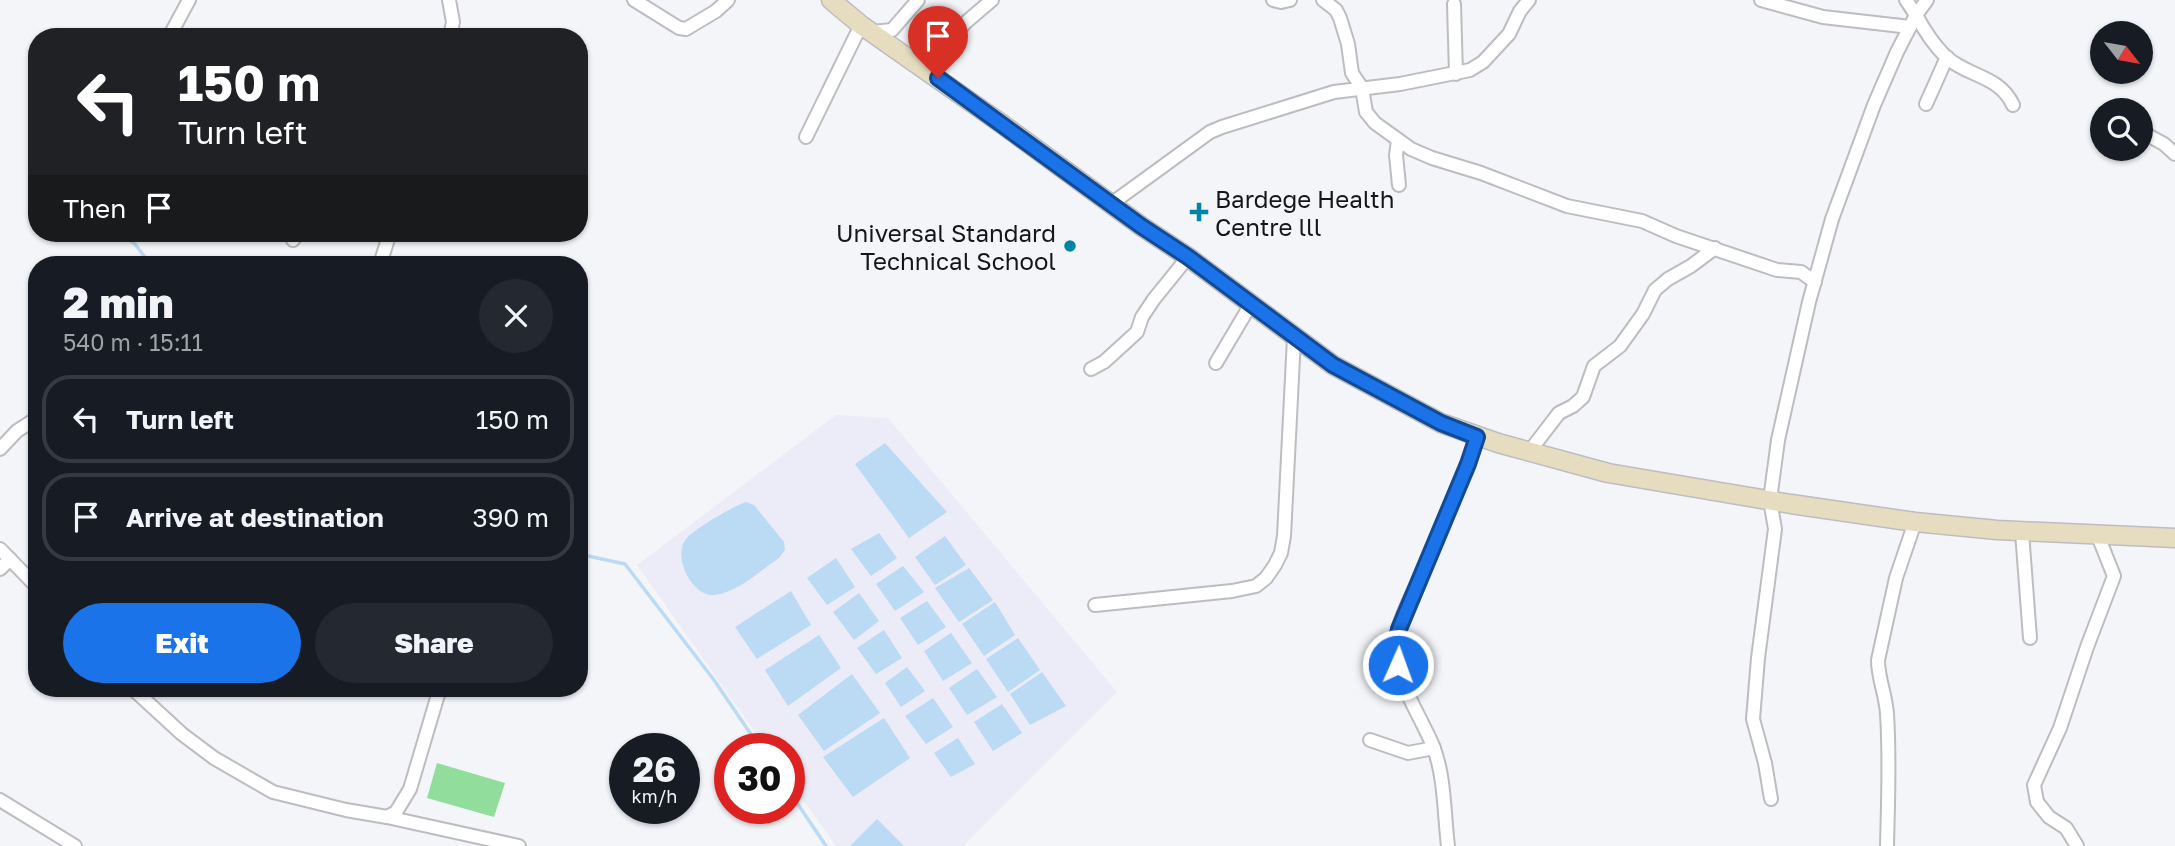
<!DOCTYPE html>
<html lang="en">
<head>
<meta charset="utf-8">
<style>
  :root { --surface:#171b24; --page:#242831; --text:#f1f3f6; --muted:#9ea1a6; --line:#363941; --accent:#1a73e8 }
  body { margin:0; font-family:"Golos Text",sans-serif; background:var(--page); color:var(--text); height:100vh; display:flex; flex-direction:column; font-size:26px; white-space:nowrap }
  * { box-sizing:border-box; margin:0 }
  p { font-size:23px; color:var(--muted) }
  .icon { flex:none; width:38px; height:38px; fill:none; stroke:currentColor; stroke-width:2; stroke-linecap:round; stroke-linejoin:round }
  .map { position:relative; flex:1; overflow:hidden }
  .panel { position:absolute; left:28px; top:256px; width:560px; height:441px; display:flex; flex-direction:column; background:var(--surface); border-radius:28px; box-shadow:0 2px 5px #0004 }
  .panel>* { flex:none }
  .banner { position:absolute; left:28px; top:28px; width:560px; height:214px; border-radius:28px; box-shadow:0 2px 5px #0004; background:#202124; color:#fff; overflow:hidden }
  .needle { width:46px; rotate:121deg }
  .fabs { position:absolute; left:2090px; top:21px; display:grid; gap:14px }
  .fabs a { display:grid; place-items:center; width:63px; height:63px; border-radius:50%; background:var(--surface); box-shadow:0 2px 5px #0004; font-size:35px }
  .speed { position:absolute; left:609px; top:733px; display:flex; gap:14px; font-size:35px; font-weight:700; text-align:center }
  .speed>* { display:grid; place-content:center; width:91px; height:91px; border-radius:50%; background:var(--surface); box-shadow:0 2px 5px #0004; line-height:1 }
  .speed small { font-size:18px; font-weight:400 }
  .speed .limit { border:10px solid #d22; background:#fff; color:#111 }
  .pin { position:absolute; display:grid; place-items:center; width:60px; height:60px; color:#fff; margin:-72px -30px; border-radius:50% 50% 50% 0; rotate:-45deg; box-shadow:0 0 7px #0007 }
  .pin .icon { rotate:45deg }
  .me { position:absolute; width:77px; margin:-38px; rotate:2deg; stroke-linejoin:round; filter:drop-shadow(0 0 5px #0008) }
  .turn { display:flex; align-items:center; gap:24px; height:147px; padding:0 35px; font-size:32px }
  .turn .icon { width:91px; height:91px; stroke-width:2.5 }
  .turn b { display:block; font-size:49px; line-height:60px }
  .then { display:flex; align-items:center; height:66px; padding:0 35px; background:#0003; gap:14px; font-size:26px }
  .round { display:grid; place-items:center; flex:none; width:74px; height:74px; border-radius:37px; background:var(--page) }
  .summary { display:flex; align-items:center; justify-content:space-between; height:119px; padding:0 35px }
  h1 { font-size:42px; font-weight:800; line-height:52px }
  .action { display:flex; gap:14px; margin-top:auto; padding:14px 35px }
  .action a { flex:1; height:80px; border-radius:42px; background:var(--accent); color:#fff; font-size:28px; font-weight:800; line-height:80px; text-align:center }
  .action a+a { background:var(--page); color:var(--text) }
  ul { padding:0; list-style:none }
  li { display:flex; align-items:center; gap:21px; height:88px; margin:0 14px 10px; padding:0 21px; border:4px solid var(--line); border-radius:28px }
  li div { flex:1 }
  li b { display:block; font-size:26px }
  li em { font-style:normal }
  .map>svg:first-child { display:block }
  .built { fill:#ebecf7 }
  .green { fill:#91dd9c }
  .water { fill:#bbdaf4 }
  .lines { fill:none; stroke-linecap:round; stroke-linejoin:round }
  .stream { stroke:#bbdaf4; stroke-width:3.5 }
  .street-casing { stroke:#bdbdc1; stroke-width:16 }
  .secondary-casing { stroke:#bdbdc1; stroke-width:21 }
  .street { stroke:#fff; stroke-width:12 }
  .secondary { stroke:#e6ddc1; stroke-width:18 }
  .route-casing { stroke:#114b97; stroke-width:18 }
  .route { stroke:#1a73e8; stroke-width:12 }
  .poi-dot { fill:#0085a7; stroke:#f4f5f8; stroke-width:2.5 }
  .labels { text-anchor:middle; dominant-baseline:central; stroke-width:5; stroke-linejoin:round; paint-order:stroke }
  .poi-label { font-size:24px; fill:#161618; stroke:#f4f5f8; text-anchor:start }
</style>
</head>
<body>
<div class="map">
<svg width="2175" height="846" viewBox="0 0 2175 846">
  <rect width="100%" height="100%" fill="#f4f5f8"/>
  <path class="built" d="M836 415 888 418 1117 692 963 846H836L789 780V749H767L637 565Z"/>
  <path class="green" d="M437 763 505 783 494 817 427 798Z"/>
  <g class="water">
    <path d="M885 443 947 512 909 538 855 464Z"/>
    <path d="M746 502 754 505 784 542 785 550 779 558C760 571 738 592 715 595 692 598 672 556 686 539 694 529 734 506 746 502Z"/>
    <path d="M879 533 897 558 871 576 851 549Z"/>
    <path d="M945 536 966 565 935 585 915 557Z"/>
    <path d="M836 558 855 587 827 605 807 578Z"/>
    <path d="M903 566 924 592 895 611 876 584Z"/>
    <path d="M969 568 993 600 959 622 935 588Z"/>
    <path d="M791 591 811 625 757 659 735 627Z"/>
    <path d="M859 593 879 621 854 640 833 612Z"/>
    <path d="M927 601 946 627 918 645 900 618Z"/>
    <path d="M995 602 1015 635 984 656 962 624Z"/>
    <path d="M884 630 902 658 876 674 857 648Z"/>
    <path d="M951 633 972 663 943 681 924 651Z"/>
    <path d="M819 635 841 668 788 706 765 670Z"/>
    <path d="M1018 638 1040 670 1008 692 986 659Z"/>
    <path d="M907 667 925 691 901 707 885 683Z"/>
    <path d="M977 669 997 697 967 715 949 688Z"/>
    <path d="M1042 672 1066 706 1030 725 1010 694Z"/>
    <path d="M852 674 880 713 824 751 798 715Z"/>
    <path d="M933 698 953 727 926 744 905 716Z"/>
    <path d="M1002 704 1022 733 993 751 974 722Z"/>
    <path d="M884 718 910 758 853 797 823 757Z"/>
    <path d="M958 738 975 764 951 777 934 753Z"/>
    <path d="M877 819 904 846H850Z"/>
  </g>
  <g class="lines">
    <g class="stream">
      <path d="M119 233 135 244 150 264"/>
      <path d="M579 554 625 564 714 680 761 749"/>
      <path d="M789 791 826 846"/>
    </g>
    <defs>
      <g id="street">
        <path d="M449 0 453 22 450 37"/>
        <path d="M634 0 679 28 686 29 716 11 728 0"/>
        <path d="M1273 0 1281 2 1290 0"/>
        <path d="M1323 0 1336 10 1340 18 1348 44 1352 73 1362 88 1366 112 1375 123 1411 149 1432 158 1481 173 1567 206 1642 221 1676 236 1777 270 1801 272 1815 282"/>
        <path d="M1761 0 1823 17 1910 27"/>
        <path d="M1927 0 1916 15C1924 30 1934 45 1946 57 1968 77 1999 75 2013 105"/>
        <path d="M1454 4 1456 74"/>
        <path d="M872 32 892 30 918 0"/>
        <path d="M169 37 189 0"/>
        <path d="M918 64 942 51 965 23 992 0"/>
        <path d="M1926 104 1947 57"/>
        <path d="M2140 131 2164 144 2175 154"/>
        <path d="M806 137 861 25"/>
        <path d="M1398 140 1396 155 1399 185"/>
        <path d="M1111 204 1210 132 1222 127 1334 92 1400 84 1470 70 1483 62 1509 34 1520 11 1529 0"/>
        <path d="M293 240 298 233"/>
        <path d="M380 264 390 233"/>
        <path d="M1216 363 1251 304"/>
        <path d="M1091 369 1104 362 1137 332 1142 317 1154 299 1188 257"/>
        <path d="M0 449 17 431 37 418"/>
        <path d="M1529 452 1559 413 1573 406 1583 397 1594 366 1620 346 1643 314 1655 290 1668 279 1691 266 1715 248"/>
        <path d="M2022 532 2030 638"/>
        <path d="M0 549 37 587"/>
        <path d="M0 569 10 559"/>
        <path d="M1095 605 1232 591 1256 586 1266 578 1275 565 1281 553 1284 536 1294 338"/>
        <path d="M132 688 182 734 214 758 273 792 346 810 387 817 519 846"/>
        <path d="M1370 740 1408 753 1434 748"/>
        <path d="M1771 799 1765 763 1753 719 1758 658 1775 529 1770 500 1778 440 1809 302 1832 219 1874 105 1897 52 1916 15 1906 0"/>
        <path d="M0 800 75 846"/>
        <path d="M387 817 396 812 410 789 440 688"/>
        <path d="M1448 846C1444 814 1445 776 1433 746 1420 715 1398 685 1396 651 1394 626 1411 598 1421 576 1440 530 1462 484 1477 437"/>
        <path d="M1887 846C1888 802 1890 758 1887 714 1886 695 1878 679 1878 660L1896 578 1915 522"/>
        <path d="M2077 846 2066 828 2049 817 2037 802 2034 785 2060 728 2087 647 2114 576 2098 536"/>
      </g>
      <path id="secondary" d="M831 0 861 25 1002 124 1141 226 1188 257 1333 365 1441 423 1498 443 1608 473 1791 504 1915 522 1997 530 2175 538"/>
    </defs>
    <use href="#street" class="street-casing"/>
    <use href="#secondary" class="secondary-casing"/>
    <use href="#street" class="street"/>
    <use href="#secondary" class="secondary"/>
  </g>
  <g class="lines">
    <defs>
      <path id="route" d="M938 78 1141 226 1188 257 1333 365 1441 423 1477 437 1468 464 1399 629 1395 649 1398 665"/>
    </defs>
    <use href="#route" class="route-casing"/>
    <use href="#route" class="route"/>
  </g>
  <g class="poi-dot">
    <path d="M1195.5 201.5h7v7h7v7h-7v7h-7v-7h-7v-7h7z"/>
    <circle cx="1070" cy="246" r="7"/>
  </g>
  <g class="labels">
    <g class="poi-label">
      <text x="1215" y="198">Bardege Health<tspan x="1215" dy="28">Centre lll</tspan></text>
      <text x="1056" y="232" text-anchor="end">Universal Standard<tspan x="1056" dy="28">Technical School</tspan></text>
    </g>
  </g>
</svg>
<div class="fabs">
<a><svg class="needle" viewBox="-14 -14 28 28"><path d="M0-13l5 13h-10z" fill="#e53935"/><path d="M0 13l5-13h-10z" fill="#9ea1a6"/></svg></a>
<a><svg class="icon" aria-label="search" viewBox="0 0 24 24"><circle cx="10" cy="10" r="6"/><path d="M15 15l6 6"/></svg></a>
</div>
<div class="speed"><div>26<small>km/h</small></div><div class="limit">30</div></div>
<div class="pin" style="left:938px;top:78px;background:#d93025"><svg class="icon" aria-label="arrive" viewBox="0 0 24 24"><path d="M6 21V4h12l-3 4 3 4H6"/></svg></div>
<svg class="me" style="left:1398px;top:665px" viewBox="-20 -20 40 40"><circle r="17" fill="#1a73e8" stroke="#fff" stroke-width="3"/><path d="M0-11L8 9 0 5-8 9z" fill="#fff"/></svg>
<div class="banner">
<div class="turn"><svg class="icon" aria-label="left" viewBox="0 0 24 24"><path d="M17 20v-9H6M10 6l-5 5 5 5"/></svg><div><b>150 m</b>Turn left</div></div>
<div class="then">Then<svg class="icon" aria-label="arrive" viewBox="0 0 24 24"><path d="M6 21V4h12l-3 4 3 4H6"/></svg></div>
</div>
<section class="panel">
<div class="summary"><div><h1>2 min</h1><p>540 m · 15:11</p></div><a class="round"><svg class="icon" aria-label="close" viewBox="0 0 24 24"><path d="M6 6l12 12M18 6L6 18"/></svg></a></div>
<ul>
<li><svg class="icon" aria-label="left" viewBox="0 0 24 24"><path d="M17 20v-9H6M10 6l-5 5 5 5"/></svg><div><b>Turn left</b></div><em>150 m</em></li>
<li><svg class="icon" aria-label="arrive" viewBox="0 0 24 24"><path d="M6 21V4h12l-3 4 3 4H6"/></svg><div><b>Arrive at destination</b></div><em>390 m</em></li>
</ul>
<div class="action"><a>Exit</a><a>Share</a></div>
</section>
</div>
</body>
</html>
